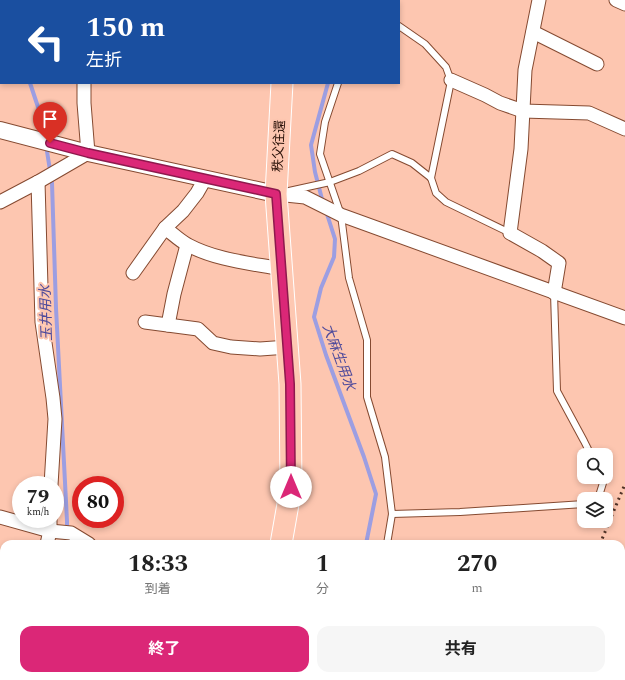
<!DOCTYPE html>
<html lang="ja">
<head>
<meta charset="utf-8">
<style>
  :root { --surface:#fff; --page:#f6f6f6; --text:#222; --muted:#767676; --accent:#db2777 }
  body { margin:0; font-family:Spectral,"Noto Sans JP",serif; background:var(--page); color:var(--text); height:100vh; display:flex; flex-direction:column; font-size:15px; white-space:nowrap }
  * { box-sizing:border-box; margin:0 }
  p { font-size:13px; color:var(--muted) }
  .icon { flex:none; width:22px; height:22px; fill:none; stroke:currentColor; stroke-width:2; stroke-linecap:round; stroke-linejoin:round }
  .map { position:relative; flex:1; overflow:hidden }
  .sheet { position:absolute; left:0px; top:540px; width:625px; height:140px; display:flex; flex-direction:column; background:var(--surface); border-radius:12px 12px 0 0; box-shadow:0 2px 6px #0003 }
  .sheet>* { flex:none }
  .hud { position:absolute; left:0px; top:0px; width:400px; height:84px; box-shadow:0 2px 6px #0003; background:#1a4fa0; color:#fff; overflow:hidden }
  .fabs { position:absolute; left:577px; top:448px; display:grid; gap:8px }
  .fabs a { display:grid; place-items:center; width:36px; height:36px; border-radius:8px; background:var(--surface); box-shadow:0 2px 6px #0003; font-size:20px }
  .speed { position:absolute; left:12px; top:476px; display:flex; gap:8px; font-size:20px; font-weight:700; text-align:center }
  .speed>* { display:grid; place-content:center; width:52px; height:52px; border-radius:50%; background:var(--surface); box-shadow:0 2px 6px #0003; line-height:1 }
  .speed small { font-size:10px; font-weight:400 }
  .speed .limit { border:6px solid #d22; background:#fff; color:#111 }
  .pin { position:absolute; display:grid; place-items:center; width:34px; height:34px; color:#fff; margin:-41px -17px; border-radius:50% 50% 50% 0; rotate:-45deg; box-shadow:0 0 4px #0007 }
  .pin .icon { rotate:45deg }
  .me { position:absolute; width:44px; margin:-22px; rotate:0deg; stroke-linejoin:round; filter:drop-shadow(0 0 3px #0008) }
  .turn { display:flex; align-items:center; gap:14px; height:84px; padding:0 20px; font-size:18px }
  .turn .icon { width:52px; height:52px; stroke-width:2.5 }
  .turn b { display:block; font-size:28px; line-height:34px }
  .eta { display:flex; justify-content:space-evenly; align-items:center; height:68px; text-align:center }
  .eta b { font-size:24px; font-weight:700; line-height:28px }
  .cta { display:flex; gap:8px; margin-top:auto; padding:8px 20px }
  .cta a { flex:1; height:46px; border-radius:12px; background:var(--accent); color:#fff; font-size:16px; font-weight:700; line-height:46px; text-align:center }
  .cta a+a { background:var(--page); color:var(--text) }
  .map>svg:first-child { display:block }
  .lines { fill:none; stroke-linecap:round; stroke-linejoin:round }
  .stream { stroke:#9c9ee2; stroke-width:4 }
  .service-casing { stroke:#854a31; stroke-width:8 }
  .minor-casing { stroke:#854a31; stroke-width:15 }
  .tertiary-casing { stroke:#854a31; stroke-width:18 }
  .trunk-casing { stroke:#fff; stroke-width:23 }
  .service { stroke:#fff; stroke-width:6 }
  .minor { stroke:#fff; stroke-width:13 }
  .tertiary { stroke:#fff; stroke-width:16 }
  .trunk { stroke:#fec8b2; stroke-width:21 }
  .rail { stroke:#4f3126; stroke-width:3; stroke-dasharray:2 4; stroke-linecap:butt }
  .route-casing { stroke:#8e194d; stroke-width:10 }
  .route { stroke:#db2777; stroke-width:7 }
  .labels { text-anchor:middle; dominant-baseline:central; stroke-width:4; stroke-linejoin:round; paint-order:stroke }
  .street-label { font-size:13px; fill:#281007; stroke:#fdc6b0 }
  .water-label { font-size:14px; font-style:italic; fill:#4e4a9b; stroke:#fdc6b0 }
</style>
</head>
<body>
<div class="map">
<svg width="625" height="680" viewBox="0 0 625 680">
  <rect width="100%" height="100%" fill="#fdc6b0"/>
  <g class="lines">
    <g class="stream">
      <path d="M332 0V1"/>
      <path d="M0 1 1 3"/>
      <path d="M30 83 43 122 45 138"/>
      <path d="M46 145 52 183 56 308 67 521V544"/>
      <path d="M323 203 315 172 311 145 328 83"/>
      <path d="M326 211 335 239 334 257 321 288 314 317 326 355 364 457 376 494 366 544"/>
      <path d="M76 676V680"/>
      <path d="M359 676 360 680"/>
    </g>
    <defs>
      <g id="service">
        <path d="M342 0V1"/>
        <path d="M399 26 425 44 446 67 451 81 431 178"/>
        <path d="M338 83 325 122 320 154 341 215 349 278 367 340V397L385 457 392 514 460 512 584 504"/>
        <path d="M289 191 330 182 359 171 392 154 412 163 431 178 436 193 446 202 510 233"/>
        <path d="M554 293 557 391 584 441 591 455"/>
        <path d="M598 499 603 483 600 477"/>
        <path d="M387 544 392 514"/>
        <path d="M381 676 382 680"/>
      </g>
      <g id="minor">
        <path d="M10 0V1"/>
        <path d="M539 0 525 70 521 149 510 233 542 251 559 263 554 293"/>
        <path d="M616 0 625 4"/>
        <path d="M97 1 98 0"/>
        <path d="M533 32 597 64"/>
        <path d="M451 80 485 95 500 103 523 111 589 113 625 129"/>
        <path d="M38 182 42 322 53 398 55 419 51 485"/>
        <path d="M276 194 305 197 341 215 625 318"/>
        <path d="M0 202 38 182 88 153 84 103V83"/>
        <path d="M165 228C172 233 180 241 188 245 216 260 250 263 281 269"/>
        <path d="M133 273 165 228 183 211 197 193 205 179"/>
        <path d="M145 322 198 329 213 343 231 347 260 349 288 347"/>
        <path d="M168 325 174 294 187 245"/>
        <path d="M0 517 50 531 71 533 89 544"/>
        <path d="M47 544 50 531V519"/>
        <path d="M0 664 4 655"/>
        <path d="M316 676 326 679 345 680"/>
      </g>
      <path id="tertiary" d="M0 130 88 153 276 194"/>
      <g id="trunk">
        <path d="M288 1V0"/>
        <path d="M281 544 291 487 290 384 276 194 282 83"/>
        <path d="M259 680 260 676"/>
      </g>
    </defs>
    <use href="#service" class="service-casing"/>
    <use href="#minor" class="minor-casing"/>
    <use href="#tertiary" class="tertiary-casing"/>
    <use href="#trunk" class="trunk-casing"/>
    <use href="#service" class="service"/>
    <use href="#minor" class="minor"/>
    <use href="#tertiary" class="tertiary"/>
    <use href="#trunk" class="trunk"/>
    <g class="rail">
      <path d="M600 544 625 484"/>
      <path d="M545 680 547 676"/>
    </g>
  </g>
  <g class="lines">
    <defs>
      <path id="route" d="M50 143 88 153 276 194 290 384 291 487"/>
    </defs>
    <use href="#route" class="route-casing"/>
    <use href="#route" class="route"/>
  </g>
  <g class="labels">
    <g class="street-label">
      <text transform="translate(279 146) rotate(-87)">秩父往還</text>
    </g>
    <g class="water-label">
      <text transform="translate(46 313) rotate(-92)">玉井用水</text>
      <text transform="translate(339 357) rotate(70)">大麻生用水</text>
    </g>
  </g>
</svg>
<div class="fabs">
<a><svg class="icon" aria-label="search" viewBox="0 0 24 24"><circle cx="10" cy="10" r="6"/><path d="M15 15l6 6"/></svg></a>
<a><svg class="icon" aria-label="layers" viewBox="0 0 24 24"><path d="M12 4l9 5-9 5-9-5zM3 14l9 5 9-5"/></svg></a>
</div>
<div class="speed"><div>79<small>km/h</small></div><div class="limit">80</div></div>
<div class="pin" style="left:50px;top:143px;background:#d93025"><svg class="icon" aria-label="arrive" viewBox="0 0 24 24"><path d="M6 21V4h12l-3 4 3 4H6"/></svg></div>
<svg class="me" style="left:291px;top:487px" viewBox="-20 -20 40 40"><circle r="19" fill="#fff"/><path d="M0-13L10 11 0 6-10 11z" fill="#db2777"/></svg>
<div class="hud">
<div class="turn"><svg class="icon" aria-label="left" viewBox="0 0 24 24"><path d="M17 20v-9H6M10 6l-5 5 5 5"/></svg><div><b>150 m</b>左折</div></div>
</div>
<section class="sheet">
<div class="eta">
<div><b>18:33</b><p>到着</p></div>
<div><b>1</b><p>分</p></div>
<div><b>270</b><p>m</p></div>
</div>
<div class="cta"><a>終了</a><a>共有</a></div>
</section>
</div>
</body>
</html>
